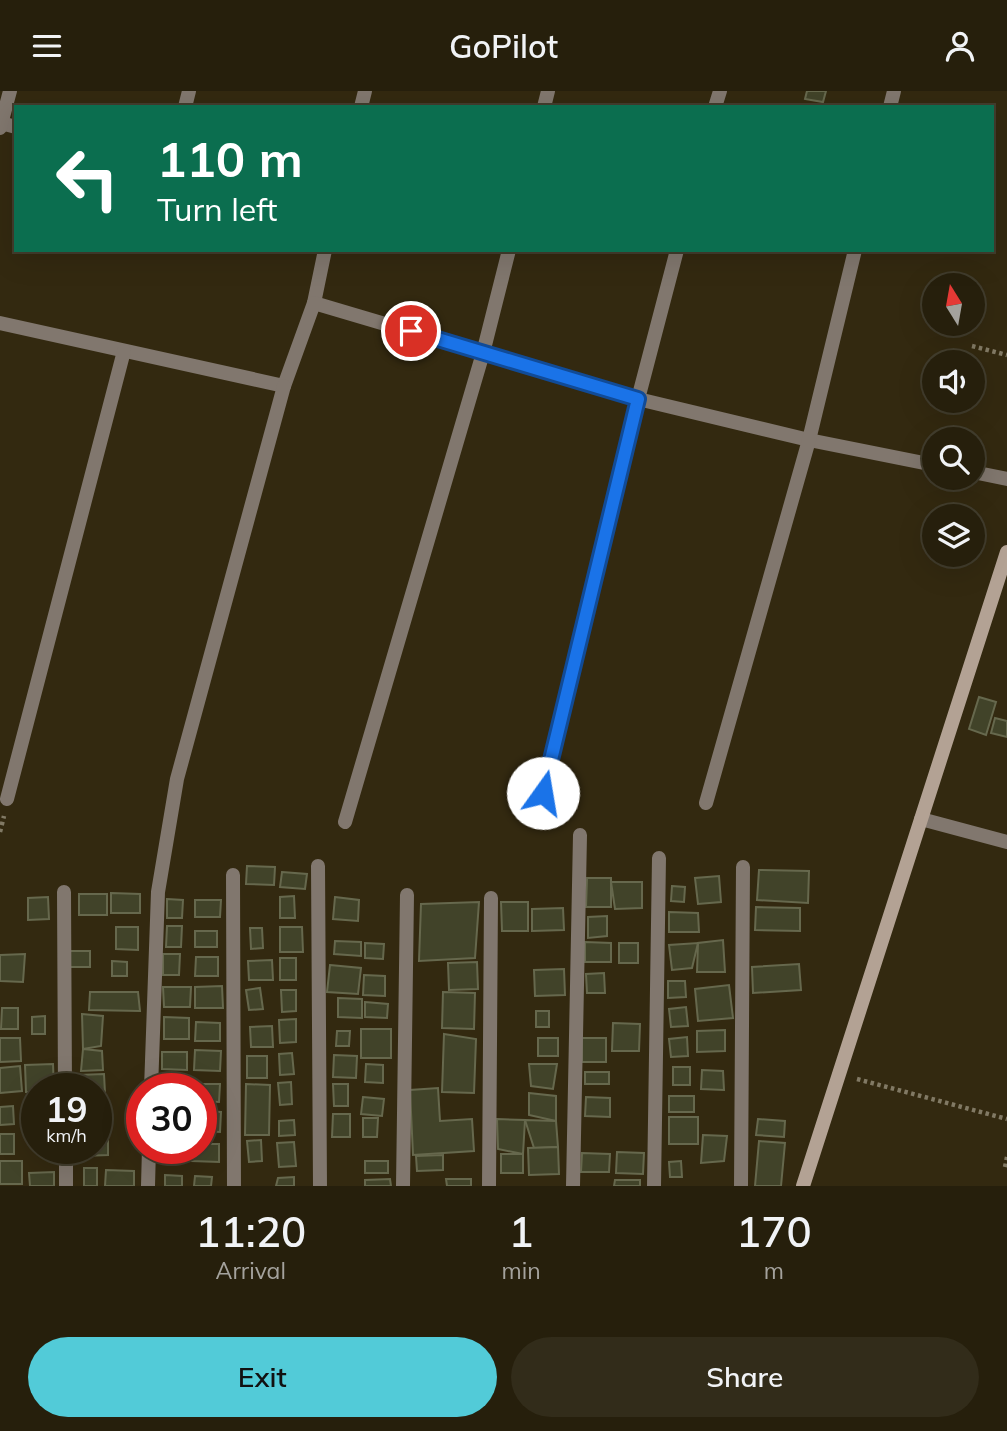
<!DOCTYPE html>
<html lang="en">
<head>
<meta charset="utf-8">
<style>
  :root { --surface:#261f0c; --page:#322c1a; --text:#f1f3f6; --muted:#a4a29d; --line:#423d2d; --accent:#52cbd8 }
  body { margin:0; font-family:Mulish,sans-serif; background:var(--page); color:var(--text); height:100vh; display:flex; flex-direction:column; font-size:26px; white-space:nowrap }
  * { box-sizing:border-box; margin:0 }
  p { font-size:23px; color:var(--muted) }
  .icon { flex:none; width:38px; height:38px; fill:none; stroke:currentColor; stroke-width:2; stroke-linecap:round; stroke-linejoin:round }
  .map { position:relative; height:1095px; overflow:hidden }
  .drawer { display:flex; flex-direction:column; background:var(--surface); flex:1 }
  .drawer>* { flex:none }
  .top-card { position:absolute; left:14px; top:14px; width:980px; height:147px; border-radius:0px; box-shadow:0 7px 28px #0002,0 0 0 2px var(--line); background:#0b6e4f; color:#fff; overflow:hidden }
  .needle { width:46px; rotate:349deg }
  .fabs { position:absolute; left:922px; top:182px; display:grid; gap:14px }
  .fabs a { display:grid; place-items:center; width:63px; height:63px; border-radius:50%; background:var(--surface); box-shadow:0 7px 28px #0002,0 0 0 2px var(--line); font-size:35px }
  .speed { position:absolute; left:21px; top:982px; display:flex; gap:14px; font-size:35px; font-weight:700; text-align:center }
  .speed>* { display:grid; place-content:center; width:91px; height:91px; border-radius:50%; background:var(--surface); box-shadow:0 7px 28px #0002,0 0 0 2px var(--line); line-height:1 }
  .speed small { font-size:18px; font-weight:400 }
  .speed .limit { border:10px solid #d22; background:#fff; color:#111 }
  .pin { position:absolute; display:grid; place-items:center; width:60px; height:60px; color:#fff; margin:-30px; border:4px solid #fff; border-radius:50%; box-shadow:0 2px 7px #0007 }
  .me { position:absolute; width:77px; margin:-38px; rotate:13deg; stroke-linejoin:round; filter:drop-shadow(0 0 5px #0008) }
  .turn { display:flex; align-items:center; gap:24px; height:147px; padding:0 28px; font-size:32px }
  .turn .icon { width:91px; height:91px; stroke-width:2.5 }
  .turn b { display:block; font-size:49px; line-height:60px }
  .eta { display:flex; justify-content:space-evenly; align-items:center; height:119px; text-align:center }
  .eta b { font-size:42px; font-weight:600; line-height:49px }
  .button { display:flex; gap:14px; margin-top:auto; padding:14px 28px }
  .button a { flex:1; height:80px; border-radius:42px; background:var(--accent); color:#111; font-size:28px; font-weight:600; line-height:80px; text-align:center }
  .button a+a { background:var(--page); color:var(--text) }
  header { display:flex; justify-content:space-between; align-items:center; height:91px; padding:0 28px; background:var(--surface); font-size:32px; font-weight:600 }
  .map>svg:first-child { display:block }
  .building { fill:#414329; stroke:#66684d; stroke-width:2 }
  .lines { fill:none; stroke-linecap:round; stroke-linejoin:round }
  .path { stroke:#817964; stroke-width:4.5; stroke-dasharray:3.5 3.5; stroke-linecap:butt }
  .minor { stroke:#81776e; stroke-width:14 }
  .secondary { stroke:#b3a294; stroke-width:14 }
  .route-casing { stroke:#114b97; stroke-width:18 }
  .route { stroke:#1a73e8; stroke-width:12 }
</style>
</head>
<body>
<header><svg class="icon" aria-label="menu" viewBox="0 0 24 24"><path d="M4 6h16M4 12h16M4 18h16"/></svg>GoPilot<svg class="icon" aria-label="person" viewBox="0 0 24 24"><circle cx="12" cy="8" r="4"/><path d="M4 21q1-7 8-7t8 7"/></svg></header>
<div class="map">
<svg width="1007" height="1095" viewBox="0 0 1007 1095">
  <rect width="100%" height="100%" fill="#332910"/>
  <g class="building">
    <path d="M807 0H826L823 11 805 8Z"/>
    <path d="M979 606 996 611 986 644 969 638Z"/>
    <path d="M995 627 1007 630V646L991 642Z"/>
    <path d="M247 775 275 776 274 794 246 793Z"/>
    <path d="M759 779 809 780 808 812 757 809Z"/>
    <path d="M282 781 307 783 305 798 280 796Z"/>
    <path d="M719 785 721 811 698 813 695 787Z"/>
    <path d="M587 787H611V816H586Z"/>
    <path d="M611 791H642V817L615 818Z"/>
    <path d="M672 795 685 796 684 811 671 810Z"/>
    <path d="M111 802 140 803V822H111Z"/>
    <rect x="79" y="803" width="28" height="21"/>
    <path d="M294 805 295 827H280V806Z"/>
    <path d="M48 806 49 828 28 829V807Z"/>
    <path d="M335 806 359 809 358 830 333 828Z"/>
    <path d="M167 808 183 809 182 827H167Z"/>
    <path d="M195 809H221L220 826H195Z"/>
    <path d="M479 811 475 867 419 870 421 813Z"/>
    <path d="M501 811H528V840H502Z"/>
    <path d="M756 816 800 817V840L755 839Z"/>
    <path d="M563 817 564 839 532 840V818Z"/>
    <path d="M669 821 698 822 699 841H669Z"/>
    <path d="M607 825V845L588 847V826Z"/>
    <path d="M167 835H182L181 856H166Z"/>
    <path d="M116 836H138V859L116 858Z"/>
    <path d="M280 836H302L303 861H280Z"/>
    <path d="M250 837H262L263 857 251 858Z"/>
    <rect x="195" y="840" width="22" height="16"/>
    <path d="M723 849 725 881H697L698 852Z"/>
    <path d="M335 850 361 851V865L334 863Z"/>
    <path d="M585 851 611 852V871H585Z"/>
    <path d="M365 852 384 853 383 868 365 867Z"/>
    <rect x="619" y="852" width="19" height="20"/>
    <path d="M698 852 692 877 672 879 669 854Z"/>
    <rect x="70" y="860" width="20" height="16"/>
    <path d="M25 863 23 891 0 890V864Z"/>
    <path d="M163 863H180L179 884H163Z"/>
    <path d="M196 866H218V885H195Z"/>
    <rect x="280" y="867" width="16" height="22"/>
    <path d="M272 869 273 889H249L248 870Z"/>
    <path d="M112 870 127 871V885H112Z"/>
    <path d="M477 871 478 898 449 899 448 872Z"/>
    <path d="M799 873 801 899 753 902 752 876Z"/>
    <path d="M330 874 361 877 358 903 327 901Z"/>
    <path d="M564 878 565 904 535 905 534 879Z"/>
    <path d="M604 882 605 902H587L586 883Z"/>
    <path d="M364 884 385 885V905L363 904Z"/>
    <path d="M668 890H685L686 906 668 907Z"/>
    <path d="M729 894 733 927 698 930 695 898Z"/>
    <path d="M222 895 223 917H195V896Z"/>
    <path d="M163 896H191L190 916H164Z"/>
    <path d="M260 897 263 918 249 919 246 899Z"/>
    <path d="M281 899H296V920L282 921Z"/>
    <path d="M90 901H138L140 920 89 919Z"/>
    <path d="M443 901 475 902 474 938 442 937Z"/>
    <path d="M338 907 362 908V927L338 926Z"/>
    <path d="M365 911 388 913 387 927 365 926Z"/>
    <path d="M686 916 688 935 671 936 669 918Z"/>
    <path d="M2 917H18V938H1Z"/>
    <rect x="536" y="920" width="13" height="16"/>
    <path d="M82 923 103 925 101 955 83 958Z"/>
    <path d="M45 925V943H32V926Z"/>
    <path d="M164 926 189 927V948H164Z"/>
    <path d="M296 928V951L280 952 279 929Z"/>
    <path d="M196 931 220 932V950H195Z"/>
    <path d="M613 932 640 933 639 960H612Z"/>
    <path d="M272 935 273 956H251L250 936Z"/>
    <rect x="361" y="938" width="30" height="29"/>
    <path d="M725 939V960L697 961V940Z"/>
    <path d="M337 940H350L349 955H336Z"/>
    <path d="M444 943 476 948 474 1002 442 1001Z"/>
    <path d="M687 946 688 965 671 966 669 948Z"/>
    <path d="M0 947H20L21 970 0 971Z"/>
    <rect x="538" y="947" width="20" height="18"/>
    <rect x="582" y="947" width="24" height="24"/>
    <path d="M83 958 102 960 103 979 81 980Z"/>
    <path d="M195 959 221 960 220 980 194 979Z"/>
    <path d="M162 961H187V979L162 978Z"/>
    <path d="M292 962 294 983 280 984 279 963Z"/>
    <path d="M334 964 357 965 356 987 333 986Z"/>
    <rect x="247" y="965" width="20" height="22"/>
    <path d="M53 973 54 998H37V1001H26L25 974Z"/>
    <path d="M366 973 383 974V992L365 991Z"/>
    <path d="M529 973H557L553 998 531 995Z"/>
    <path d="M20 975 22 1000 0 1002V977Z"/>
    <rect x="673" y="976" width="17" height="18"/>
    <path d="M702 979 723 980 724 999 701 998Z"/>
    <rect x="585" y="981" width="24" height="12"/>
    <path d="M104 983 105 1002H96V998H79L78 984Z"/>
    <path d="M291 991 292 1013 280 1014 278 992Z"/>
    <rect x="162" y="992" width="26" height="6"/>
    <path d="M194 993H220L219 1011 201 1010V998H194Z"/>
    <path d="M246 993 270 994 269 1044H245Z"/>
    <path d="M333 993H348V1015H334Z"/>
    <path d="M438 997 440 1030 472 1028 474 1060 413 1064 410 999Z"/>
    <path d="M529 1002 556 1005V1030L529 1024Z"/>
    <rect x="669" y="1005" width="25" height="16"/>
    <path d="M363 1006 384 1008 382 1025 361 1023Z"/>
    <path d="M586 1006 610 1007V1026L585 1025Z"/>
    <path d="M106 1007 107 1030 96 1031V1008Z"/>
    <path d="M13 1015 14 1033 0 1034V1016Z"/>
    <path d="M201 1020 221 1021 220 1041 201 1040Z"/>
    <path d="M26 1023H37V1049L28 1050Z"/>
    <path d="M333 1023H350V1046H332Z"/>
    <rect x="669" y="1026" width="29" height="27"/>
    <path d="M363 1027H378L377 1046H363Z"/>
    <path d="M497 1028 525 1029 523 1063 498 1058Z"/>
    <path d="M758 1028 785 1030 784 1046 756 1044Z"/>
    <path d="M294 1029 295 1044 279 1045V1030Z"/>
    <path d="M525 1029 556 1030 558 1056 534 1057Z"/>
    <rect x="0" y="1043" width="14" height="20"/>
    <path d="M108 1044V1064L82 1065V1057H96V1045Z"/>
    <path d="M703 1044 727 1045 724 1070 701 1072Z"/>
    <path d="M261 1049 262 1070 249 1071 247 1050Z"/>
    <path d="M759 1050 785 1052 781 1095H755Z"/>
    <path d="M294 1051 296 1075 279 1076 277 1052Z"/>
    <path d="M201 1053H219V1071L192 1070 193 1057H201Z"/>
    <path d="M558 1056 559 1083 529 1084 528 1057Z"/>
    <rect x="162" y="1057" width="26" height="12"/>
    <path d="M617 1061 644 1062 643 1083 616 1082Z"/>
    <path d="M582 1062 610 1063 609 1081H581Z"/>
    <rect x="501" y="1063" width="22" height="19"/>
    <path d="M443 1064V1079L417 1080 416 1065Z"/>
    <rect x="0" y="1070" width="22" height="23"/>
    <rect x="365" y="1070" width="23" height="12"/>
    <path d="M681 1070 682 1086H670L669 1071Z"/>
    <rect x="84" y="1077" width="13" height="18"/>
    <path d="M106 1079 134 1080V1095H105Z"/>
    <path d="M54 1081V1095H30L29 1082Z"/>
    <path d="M165 1084 182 1085V1095H165Z"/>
    <path d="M195 1085 212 1086 211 1095H194Z"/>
    <path d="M294 1086V1095H276L278 1087Z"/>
    <path d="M390 1088 391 1095H365V1089Z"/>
    <path d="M446 1088H471V1095H447Z"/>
    <path d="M615 1089H640V1095H614Z"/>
  </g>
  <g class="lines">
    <g class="path">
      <path d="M972 255 1007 264"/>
      <path d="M0 741 4 725"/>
      <path d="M857 988 1007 1028"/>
      <path d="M1005 1076 1007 1066"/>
    </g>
    <g class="minor">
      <path d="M185 16 189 0"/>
      <path d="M361 16 365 0"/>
      <path d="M544 16 548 0"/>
      <path d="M715 16 720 0"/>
      <path d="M890 16 894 0"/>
      <path d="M1 32 16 36"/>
      <path d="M0 37 10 0"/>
      <path d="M314 212 325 159"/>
      <path d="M0 232 284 295 314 212 638 308 809 349 934 374"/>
      <path d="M973 381 1007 388"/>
      <path d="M543 702 638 308 677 159"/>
      <path d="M7 708 124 260"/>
      <path d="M706 712 809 349 855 159"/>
      <path d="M921 728 1007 751"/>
      <path d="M345 731 483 262 509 159"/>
      <path d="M318 775 320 1095"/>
      <path d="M233 784 234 1095"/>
      <path d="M64 801 65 998"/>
      <path d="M151 998 158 801 177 688 284 295"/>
      <path d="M66 1057V1095"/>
      <path d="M148 1095 149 1057"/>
      <path d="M403 1095 407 804"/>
      <path d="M489 1095 491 807"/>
      <path d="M573 1095 580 744"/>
      <path d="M654 1095 659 767"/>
      <path d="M741 1095 743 776"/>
    </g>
    <path class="secondary" d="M803 1095 1007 461"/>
  </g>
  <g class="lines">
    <defs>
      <path id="route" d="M411 240 638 308 543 702"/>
    </defs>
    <use href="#route" class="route-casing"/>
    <use href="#route" class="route"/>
  </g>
</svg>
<div class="fabs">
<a><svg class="needle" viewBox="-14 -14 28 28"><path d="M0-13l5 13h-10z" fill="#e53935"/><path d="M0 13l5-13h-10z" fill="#a4a29d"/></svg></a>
<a><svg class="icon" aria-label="sound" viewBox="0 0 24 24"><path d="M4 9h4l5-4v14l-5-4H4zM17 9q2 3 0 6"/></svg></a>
<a><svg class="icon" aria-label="search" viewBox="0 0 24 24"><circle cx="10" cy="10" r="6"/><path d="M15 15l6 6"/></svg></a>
<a><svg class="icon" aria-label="layers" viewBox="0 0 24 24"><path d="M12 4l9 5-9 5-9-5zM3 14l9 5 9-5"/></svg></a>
</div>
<div class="speed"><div>19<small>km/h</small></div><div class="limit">30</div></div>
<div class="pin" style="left:411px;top:240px;background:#d93025"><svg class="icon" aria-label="arrive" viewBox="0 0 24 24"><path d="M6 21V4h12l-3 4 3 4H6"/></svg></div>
<svg class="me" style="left:543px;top:702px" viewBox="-20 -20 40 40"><circle r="19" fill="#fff"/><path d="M0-13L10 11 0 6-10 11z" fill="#1a73e8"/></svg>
<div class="top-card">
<div class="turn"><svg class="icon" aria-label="left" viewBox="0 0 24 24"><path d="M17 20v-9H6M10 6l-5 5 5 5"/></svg><div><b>110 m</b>Turn left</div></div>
</div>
</div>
<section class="drawer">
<div class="eta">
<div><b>11:20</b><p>Arrival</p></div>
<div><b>1</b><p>min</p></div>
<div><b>170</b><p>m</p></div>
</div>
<div class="button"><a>Exit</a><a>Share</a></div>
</section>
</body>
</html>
